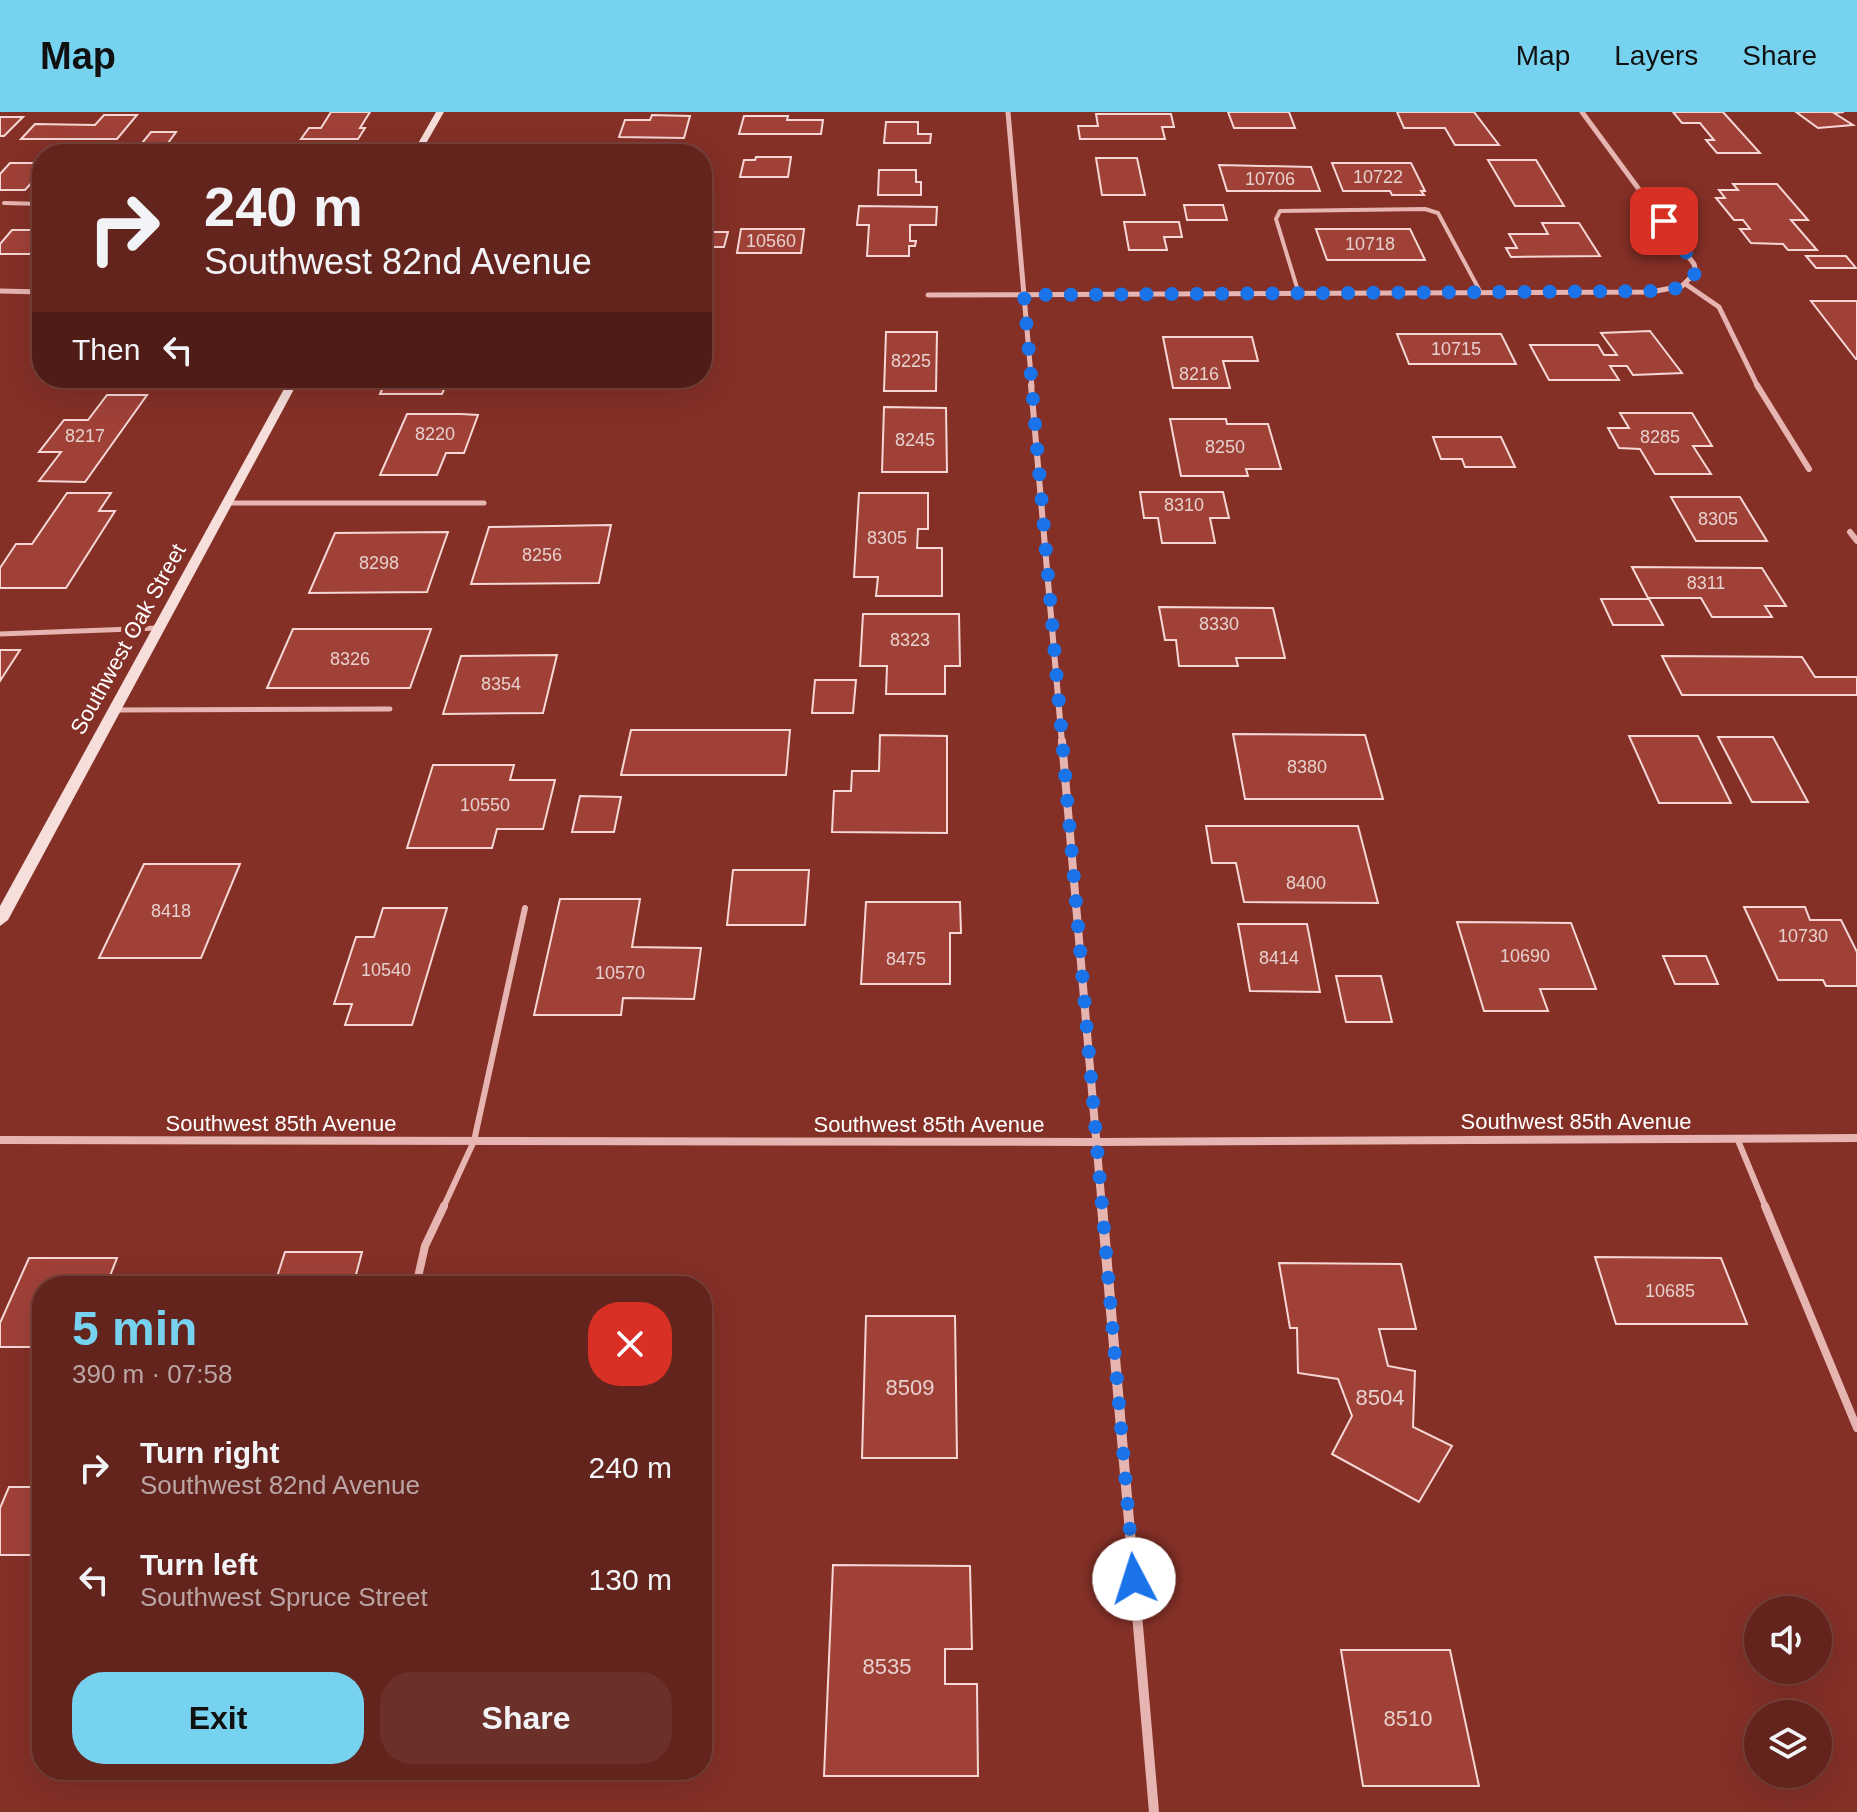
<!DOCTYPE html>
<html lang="en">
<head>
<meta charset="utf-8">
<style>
  :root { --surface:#63241d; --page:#6c302a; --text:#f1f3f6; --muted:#bba4a4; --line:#77413b; --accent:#77d2ef }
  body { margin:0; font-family:Helvetica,sans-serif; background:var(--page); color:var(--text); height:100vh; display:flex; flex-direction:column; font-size:30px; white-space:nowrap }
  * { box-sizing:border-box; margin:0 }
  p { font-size:26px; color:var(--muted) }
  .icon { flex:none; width:44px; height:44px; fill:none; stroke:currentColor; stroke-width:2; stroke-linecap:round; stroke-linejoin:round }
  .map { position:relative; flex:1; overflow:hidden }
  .side { position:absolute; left:32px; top:1164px; width:680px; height:504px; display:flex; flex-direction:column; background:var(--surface); border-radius:32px; box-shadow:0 8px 32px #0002,0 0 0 2px var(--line) }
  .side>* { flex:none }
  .banner { position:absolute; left:32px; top:32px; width:680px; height:244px; border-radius:32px; box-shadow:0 8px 32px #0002,0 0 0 2px var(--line); background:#63241d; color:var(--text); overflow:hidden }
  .controls { position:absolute; left:1744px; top:1484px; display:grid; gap:16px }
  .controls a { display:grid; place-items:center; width:88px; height:88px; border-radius:50%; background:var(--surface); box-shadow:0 8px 32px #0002,0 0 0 2px var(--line); font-size:40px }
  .pin { position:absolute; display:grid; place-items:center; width:68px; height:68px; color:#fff; margin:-34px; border-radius:16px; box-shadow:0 4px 12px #0006 }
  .me { position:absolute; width:88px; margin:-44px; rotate:355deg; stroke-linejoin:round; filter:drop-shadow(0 0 6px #0008) }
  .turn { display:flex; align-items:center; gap:28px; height:168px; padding:0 40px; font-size:36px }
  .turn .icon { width:104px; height:104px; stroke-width:2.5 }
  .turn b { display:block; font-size:56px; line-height:68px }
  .then { display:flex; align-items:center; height:76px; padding:0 40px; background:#0003; gap:16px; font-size:30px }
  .round { display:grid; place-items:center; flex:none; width:84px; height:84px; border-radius:32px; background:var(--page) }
  .summary { display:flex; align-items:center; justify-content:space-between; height:136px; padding:0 40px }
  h1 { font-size:48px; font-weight:800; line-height:60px; color:var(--accent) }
  .button { display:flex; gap:16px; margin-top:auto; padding:16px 40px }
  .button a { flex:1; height:92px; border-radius:32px; background:var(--accent); color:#111; font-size:32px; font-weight:800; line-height:92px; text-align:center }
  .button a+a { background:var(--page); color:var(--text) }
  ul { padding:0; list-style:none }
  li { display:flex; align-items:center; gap:24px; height:112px; padding:0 40px }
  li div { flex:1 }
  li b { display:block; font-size:30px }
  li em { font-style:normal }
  header { display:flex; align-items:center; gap:48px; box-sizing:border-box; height:112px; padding:0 40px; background:var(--accent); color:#111 }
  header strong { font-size:38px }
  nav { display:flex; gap:44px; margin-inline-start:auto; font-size:28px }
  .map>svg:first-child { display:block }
  .building { fill:#a04138; stroke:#f6d7d5; stroke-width:2 }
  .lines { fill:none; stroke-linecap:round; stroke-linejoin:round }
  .lane-far3 { stroke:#e7b5b1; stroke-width:4 }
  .lane-far2 { stroke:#e7b5b1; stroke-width:5 }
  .lane-far1 { stroke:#e7b5b1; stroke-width:6 }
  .lane { stroke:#e7b5b1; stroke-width:8 }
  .street-far3 { stroke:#e7b5b1; stroke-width:5 }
  .street-far2 { stroke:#e7b5b1; stroke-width:6 }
  .street-far1 { stroke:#e7b5b1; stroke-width:8 }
  .street { stroke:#e7b5b1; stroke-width:10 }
  .secondary { fill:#f6dedb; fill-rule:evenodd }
  .route { stroke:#1a73e8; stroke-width:14; stroke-dasharray:0 25.2 }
  .labels { text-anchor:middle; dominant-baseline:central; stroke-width:8; stroke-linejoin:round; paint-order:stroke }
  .number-label { font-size:18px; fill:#e7d0cd }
  .street-label { font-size:22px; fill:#fff; stroke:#843027 }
  .near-number-label { font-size:22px; fill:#e7d0cd }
</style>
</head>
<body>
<header>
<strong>Map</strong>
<nav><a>Map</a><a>Layers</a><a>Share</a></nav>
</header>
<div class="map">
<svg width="1857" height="1700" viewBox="0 0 1857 1700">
  <rect width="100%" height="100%" fill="#843027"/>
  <g class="building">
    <path d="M331 0H370L360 16H365L358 27H301L309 16H321Z"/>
    <path d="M1228 0H1289L1295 16H1234Z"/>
    <path d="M1397 0H1474L1499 33H1455L1445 16H1404Z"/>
    <path d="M1673 0H1723L1760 41H1717L1706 28H1714L1700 11H1682Z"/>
    <path d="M1796 0H1844L1834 1 1853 13 1818 16Z"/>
    <path d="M1096 2H1171L1174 15H1162L1165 27H1080L1078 14H1098Z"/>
    <path d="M104 3H137L117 27H21L35 12 95 13Z"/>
    <path d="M652 3 690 4 684 26 619 25 625 8H650Z"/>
    <path d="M744 4H788L787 8H823L821 22H739Z"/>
    <path d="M0 5H23L4 24H0Z"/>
    <path d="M886 10H918V22H931L930 31H884Z"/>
    <path d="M151 20H176L168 31H142Z"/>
    <path d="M756 45H791L788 65H740L744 48H755Z"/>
    <path d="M1096 46H1137L1145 83H1102Z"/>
    <path d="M1488 48H1536L1564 94H1515Z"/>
    <path d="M10 51H42V68H34L25 78H0V62Z"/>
    <path d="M1332 51H1411L1425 79H1421L1424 83H1392L1390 79H1343Z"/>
    <path d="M1219 53 1311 55 1320 79H1227Z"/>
    <path d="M879 58H916V70H921V83H878Z"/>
    <path d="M1733 72H1777L1808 108H1791L1817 138H1788L1783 132 1751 131 1740 117H1750L1743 108H1734L1716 86H1725L1719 78H1738Z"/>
    <path d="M1184 93H1223L1227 108H1187Z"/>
    <path d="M859 94 937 95 936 113H910V129H916L915 134H909V144H867L869 113H857Z"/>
    <path d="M1124 110H1179L1182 125H1164L1167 138H1129Z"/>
    <path d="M1542 111H1579L1600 144 1511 145 1506 136H1517L1509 122H1548Z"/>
    <path d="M741 117H804L801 141H737Z"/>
    <path d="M1316 117H1410L1425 148H1327Z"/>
    <path d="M12 118H42V128L30 142H0V132Z"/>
    <path d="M711 120H728L724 135H708Z"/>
    <path d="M1806 144H1846L1856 156H1816Z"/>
    <path d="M1811 189H1857V247H1856Z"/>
    <path d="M1650 219 1682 261 1633 263 1627 254H1610L1619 268H1549L1530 233H1598L1604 243H1617L1601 221Z"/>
    <path d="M886 220H937L936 279H884Z"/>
    <path d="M1397 222H1501L1516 252H1409Z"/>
    <path d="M1163 225H1252L1258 249H1223L1230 276H1173Z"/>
    <path d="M116 266H182L180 269Z"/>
    <path d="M387 266H449L442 282H380Z"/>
    <path d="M107 283H147L85 370 39 369 61 340H39L64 308H88Z"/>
    <path d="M884 295 946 296 947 360H882Z"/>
    <path d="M1620 301H1692L1712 334H1693L1711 362H1655L1640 337 1619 336 1608 316H1629Z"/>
    <path d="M407 302H461L478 303 464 341H446L437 363H380Z"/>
    <path d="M1170 307H1226L1227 312H1268L1281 357H1246L1248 364H1181Z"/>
    <path d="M1433 325H1501L1515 355H1465L1462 347H1441Z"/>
    <path d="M1140 380H1223L1229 406H1210L1215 431H1162L1158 406H1144Z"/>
    <path d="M67 381H111L99 399H115L66 476H0V456L16 432H32Z"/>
    <path d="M859 381H928V417H918L917 436H942V484H876L878 465H854Z"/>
    <path d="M1671 385H1740L1767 429H1696Z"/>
    <path d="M611 413 599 471 471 472 489 415Z"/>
    <path d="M448 420 427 480 309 481 335 421Z"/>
    <path d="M1632 455 1762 456 1786 494H1765L1772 505H1712L1701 486H1648Z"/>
    <path d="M1601 487H1649L1663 513H1613Z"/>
    <path d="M1159 495 1273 496 1285 546H1236L1238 554H1179L1176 528H1165Z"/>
    <path d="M863 502H959L960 554H945V582H886L887 554H860Z"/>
    <path d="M293 517H431L410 576H267Z"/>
    <path d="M0 538H20L0 569Z"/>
    <path d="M557 543 543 601 443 602 461 544Z"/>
    <path d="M1662 544 1802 545 1815 565H1857V583H1682Z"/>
    <path d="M815 568H856L853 601H812Z"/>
    <path d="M631 618H790L786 663H621Z"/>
    <path d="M1233 622 1365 623 1383 687H1245Z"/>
    <path d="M880 623 947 624V721L832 720 834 679H851L852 659H879Z"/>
    <path d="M1629 624H1698L1731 691H1659Z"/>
    <path d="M1718 625H1773L1808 690H1752Z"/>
    <path d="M433 653H514L510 668H555L543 717H497L492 736H407Z"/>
    <path d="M580 684 621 685 614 720H572Z"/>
    <path d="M1206 714H1358L1378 791 1244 790 1236 751H1212Z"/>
    <path d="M144 752H240L201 846H99Z"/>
    <path d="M733 758H809L805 813H727Z"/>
    <path d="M560 787H640L632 835 701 836 694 887 623 886 621 903H534Z"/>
    <path d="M866 790H960L961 821H950V872H861Z"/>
    <path d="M1744 795H1805L1810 808H1841L1857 840V874H1826L1823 868H1778Z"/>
    <path d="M383 796H447L412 913H345L352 892H334L356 825H374Z"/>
    <path d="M1457 810 1571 811 1596 877H1540L1548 899H1484Z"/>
    <path d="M1238 812H1307L1320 880 1250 879Z"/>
    <path d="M1663 844H1706L1718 872H1675Z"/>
    <path d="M1336 864H1381L1392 910H1346Z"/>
    <path d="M285 1140H362L353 1174H274Z"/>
    <path d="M1595 1145 1721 1146 1747 1212H1616Z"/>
    <path d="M29 1146H117L106 1174H42V1235H0V1211Z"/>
    <path d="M1279 1151 1401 1152 1416 1217H1379L1388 1254 1415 1259 1413 1315 1452 1334 1419 1390 1332 1342 1352 1304 1338 1267 1298 1261 1297 1216H1290Z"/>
    <path d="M866 1204H955L957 1346H862Z"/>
    <path d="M9 1375H42V1443H0V1396Z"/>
    <path d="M833 1453 970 1454 972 1537H945V1572H977L978 1664H824Z"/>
    <path d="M1341 1538H1450L1479 1674H1363Z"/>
  </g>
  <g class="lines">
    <g class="lane-far3">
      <path d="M384 42 394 37 421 34"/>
      <path d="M4 91 42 92"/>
      <path d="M1299 182 1276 107 1280 99 1425 97 1438 101 1481 181"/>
    </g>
    <g class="lane-far2">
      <path d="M227 391H484"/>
      <path d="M0 522 158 516"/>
      <path d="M114 598 390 597"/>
    </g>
    <g class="lane-far1">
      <path d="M1737 1026 1766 1096"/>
      <path d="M443 1096 474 1029 525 796"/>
    </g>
    <g class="lane">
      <path d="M1765 1094 1857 1316"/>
      <path d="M416 1174 425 1134 444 1094"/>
    </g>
    <g class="street-far3">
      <path d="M1008 0 1032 275"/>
      <path d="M1687 173 1719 195 1758 275"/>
      <path d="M0 179 42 180"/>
      <path d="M928 183 1651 180 1682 174 1696 160 1694 152 1582 0"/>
    </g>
    <g class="street-far2">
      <path d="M1031 273 1062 631"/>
      <path d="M1757 273 1809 357"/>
      <path d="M1850 420 1857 429"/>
    </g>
    <g class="street-far1">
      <path d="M1062 629 1102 1096"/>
      <path d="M0 1028 1097 1030 1857 1026"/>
    </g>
    <path class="street" d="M1102 1094 1154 1700"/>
    <g class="secondary">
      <path d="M436 0H444L420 42H412Z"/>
      <path d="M290 266H300L8 808 0 814V794Z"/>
    </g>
  </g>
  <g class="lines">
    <path class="route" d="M1134 1467 1024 183 1667 179 1687 173 1696 160 1694 152 1664 109"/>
  </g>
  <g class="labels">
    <g class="number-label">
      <text x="1378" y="65">10722</text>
      <text x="1270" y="67">10706</text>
      <text x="771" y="129">10560</text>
      <text x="1370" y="132">10718</text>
      <text x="1456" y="237">10715</text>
      <text x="911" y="249">8225</text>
      <text x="1199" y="262">8216</text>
      <text x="435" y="322">8220</text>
      <text x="85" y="324">8217</text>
      <text x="1660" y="325">8285</text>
      <text x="915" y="328">8245</text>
      <text x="1225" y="335">8250</text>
      <text x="1184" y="393">8310</text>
      <text x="1718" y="407">8305</text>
      <text x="887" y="426">8305</text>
      <text x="542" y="443">8256</text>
      <text x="379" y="451">8298</text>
      <text x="1706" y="471">8311</text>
      <text x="1219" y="512">8330</text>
      <text x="910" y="528">8323</text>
      <text x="350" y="547">8326</text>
      <text x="501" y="572">8354</text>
      <text x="1307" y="655">8380</text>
      <text x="485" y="693">10550</text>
      <text x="1306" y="771">8400</text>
      <text x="171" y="799">8418</text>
      <text x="1803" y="824">10730</text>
      <text x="1525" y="844">10690</text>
      <text x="1279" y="846">8414</text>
      <text x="906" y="847">8475</text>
      <text x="386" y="858">10540</text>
      <text x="620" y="861">10570</text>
      <text x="1670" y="1179">10685</text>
    </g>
    <g class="street-label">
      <text transform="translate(128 527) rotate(-61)">Southwest Oak Street</text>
      <text x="1576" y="1009">Southwest 85th Avenue</text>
      <text x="281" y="1011">Southwest 85th Avenue</text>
      <text x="929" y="1012">Southwest 85th Avenue</text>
    </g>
    <g class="near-number-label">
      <text x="910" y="1275">8509</text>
      <text x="1380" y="1285">8504</text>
      <text x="887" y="1554">8535</text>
      <text x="1408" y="1606">8510</text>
    </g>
  </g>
</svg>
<div class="controls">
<a><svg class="icon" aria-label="sound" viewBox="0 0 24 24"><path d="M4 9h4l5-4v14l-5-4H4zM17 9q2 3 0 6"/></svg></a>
<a><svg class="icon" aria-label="layers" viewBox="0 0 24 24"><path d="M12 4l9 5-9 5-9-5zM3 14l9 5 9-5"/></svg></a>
</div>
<div class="pin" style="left:1664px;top:109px;background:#d93025"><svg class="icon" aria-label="arrive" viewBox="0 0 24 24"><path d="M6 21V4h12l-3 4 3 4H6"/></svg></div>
<svg class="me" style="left:1134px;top:1467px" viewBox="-20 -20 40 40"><circle r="19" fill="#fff"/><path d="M0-13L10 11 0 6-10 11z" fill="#1a73e8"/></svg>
<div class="banner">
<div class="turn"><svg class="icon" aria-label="right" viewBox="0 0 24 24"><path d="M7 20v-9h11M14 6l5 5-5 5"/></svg><div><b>240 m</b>Southwest 82nd Avenue</div></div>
<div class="then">Then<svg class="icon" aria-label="left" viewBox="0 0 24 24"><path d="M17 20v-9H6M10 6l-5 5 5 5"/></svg></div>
</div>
<section class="side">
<div class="summary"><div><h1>5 min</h1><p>390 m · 07:58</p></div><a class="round" style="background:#d93025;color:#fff"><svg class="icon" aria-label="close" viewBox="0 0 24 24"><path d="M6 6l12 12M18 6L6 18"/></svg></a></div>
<ul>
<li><svg class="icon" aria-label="right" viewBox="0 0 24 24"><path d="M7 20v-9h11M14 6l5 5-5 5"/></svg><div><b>Turn right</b><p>Southwest 82nd Avenue</p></div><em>240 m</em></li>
<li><svg class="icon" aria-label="left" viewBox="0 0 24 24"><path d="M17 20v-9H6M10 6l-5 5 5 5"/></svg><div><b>Turn left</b><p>Southwest Spruce Street</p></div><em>130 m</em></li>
</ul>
<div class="button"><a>Exit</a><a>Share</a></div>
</section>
</div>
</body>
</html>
